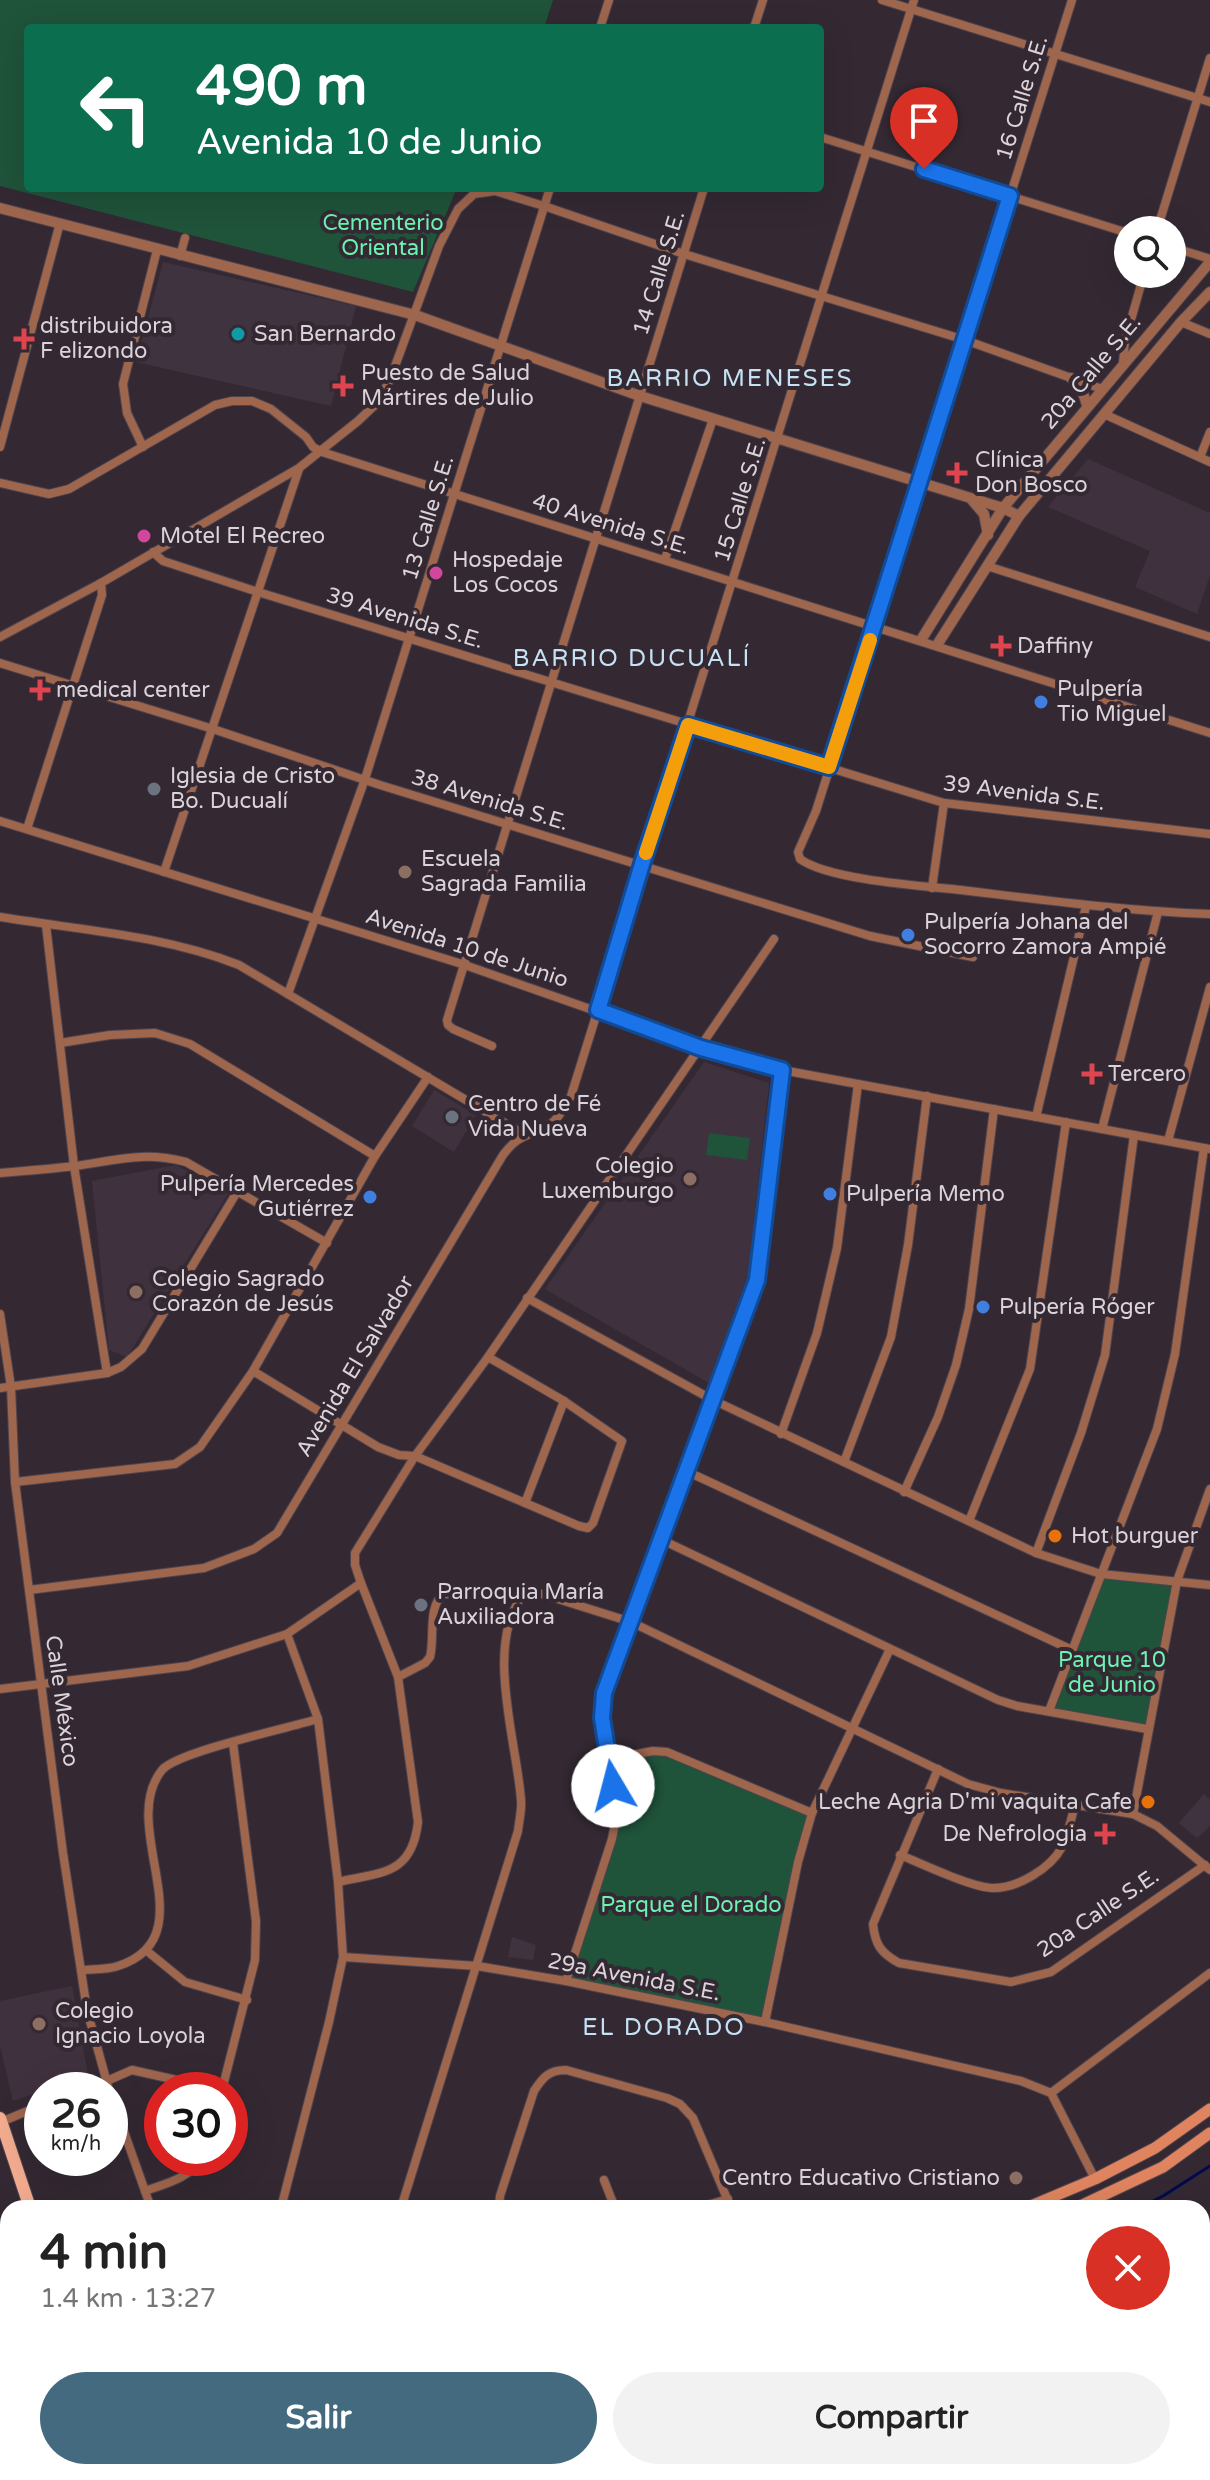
<!DOCTYPE html>
<html lang="es">
<head>
<meta charset="utf-8">
<style>
  :root { --surface:#fff; --page:#f2f2f2; --text:#222; --muted:#767676; --accent:#446a80 }
  body { margin:0; font-family:"Varela Round",sans-serif; background:var(--page); color:var(--text); height:100vh; display:flex; flex-direction:column; font-size:30px; white-space:nowrap }
  * { box-sizing:border-box; margin:0 }
  p { font-size:26px; color:var(--muted) }
  .icon { flex:none; width:44px; height:44px; fill:none; stroke:currentColor; stroke-width:2; stroke-linecap:round; stroke-linejoin:round }
  .map { position:relative; flex:1; overflow:hidden }
  .sheet { position:absolute; left:0px; top:2200px; width:1210px; height:280px; display:flex; flex-direction:column; background:var(--surface); border-radius:24px 24px 0 0; box-shadow:0 8px 32px #0002 }
  .sheet>* { flex:none }
  .hud { position:absolute; left:24px; top:24px; width:800px; height:168px; border-radius:8px; box-shadow:0 8px 32px #0002; background:#0b6e4f; color:#fff; overflow:hidden }
  .buttons { position:absolute; left:1114px; top:216px; display:grid; gap:16px }
  .buttons a { display:grid; place-items:center; width:72px; height:72px; border-radius:50%; background:var(--surface); box-shadow:0 8px 32px #0002; font-size:40px }
  .speed { position:absolute; left:24px; top:2072px; display:flex; gap:16px; font-size:40px; font-weight:700; text-align:center }
  .speed>* { display:grid; place-content:center; width:104px; height:104px; border-radius:50%; background:var(--surface); box-shadow:0 8px 32px #0002; line-height:1 }
  .speed small { font-size:20px; font-weight:400 }
  .speed .limit { border:12px solid #d22; background:#fff; color:#111 }
  .pin { position:absolute; display:grid; place-items:center; width:68px; height:68px; color:#fff; margin:-82px -34px; border-radius:50% 50% 50% 0; rotate:-45deg; box-shadow:0 0 8px #0007 }
  .pin .icon { rotate:45deg }
  .me { position:absolute; width:88px; margin:-44px; rotate:352deg; stroke-linejoin:round; filter:drop-shadow(0 0 6px #0008) }
  .turn { display:flex; align-items:center; gap:28px; height:168px; padding:0 40px; font-size:36px }
  .turn .icon { width:104px; height:104px; stroke-width:2.5 }
  .turn b { display:block; font-size:56px; line-height:68px }
  .round { display:grid; place-items:center; flex:none; width:84px; height:84px; border-radius:42px; background:var(--page) }
  .head { display:flex; align-items:center; justify-content:space-between; height:136px; padding:0 40px }
  h1 { font-size:48px; font-weight:700; line-height:60px }
  .primary-button { display:flex; gap:16px; margin-top:auto; padding:16px 40px }
  .primary-button a { flex:1; height:92px; border-radius:48px; background:var(--accent); color:#fff; font-size:32px; font-weight:700; line-height:92px; text-align:center }
  .primary-button a+a { background:var(--page); color:var(--text) }
  .map>svg:first-child { display:block }
  .commercial { fill:#403340 }
  .built { fill:#40313f }
  .green { fill:#1f533a }
  .lines { fill:none; stroke-linecap:round; stroke-linejoin:round }
  .stream { stroke:#000a4d; stroke-width:3 }
  .minor-casing { stroke:#4f444e; stroke-width:10 }
  .tertiary-casing { stroke:#4f444e; stroke-width:12 }
  .secondary-casing { stroke:#4f444e; stroke-width:13 }
  .primary-casing { stroke:#4f444e; stroke-width:14 }
  .minor { stroke:#9f664e; stroke-width:8 }
  .tertiary { stroke:#9f664e; stroke-width:10 }
  .secondary { stroke:#df845e; stroke-width:11 }
  .primary { stroke:#f3ac8f; stroke-width:12 }
  .route-casing { stroke:#114b97; stroke-width:20 }
  .route { stroke:#1a73e8; stroke-width:14 }
  .slow { stroke:#f59e0b; stroke-width:14 }
  .culture-dot { fill:#0f9aa8; stroke:#342933; stroke-width:3 }
  .health-dot { fill:#e0444e; stroke:#342933; stroke-width:3 }
  .hotel-dot { fill:#d1479c; stroke:#342933; stroke-width:3 }
  .shop-dot { fill:#3f7fe0; stroke:#342933; stroke-width:3 }
  .worship-dot { fill:#6b7280; stroke:#342933; stroke-width:3 }
  .education-dot { fill:#8d6e63; stroke:#342933; stroke-width:3 }
  .food-dot { fill:#e8710a; stroke:#342933; stroke-width:3 }
  .labels { text-anchor:middle; dominant-baseline:central; stroke-width:8; stroke-linejoin:round; paint-order:stroke }
  .street-label { font-size:22px; fill:#dad4da; stroke:#342933 }
  .park-label { font-size:22px; fill:#6af3b1; stroke:#342933 }
  .poi-label { font-size:22px; fill:#dad4da; stroke:#342933; text-anchor:start }
  .neighbourhood-label { font-size:24px; letter-spacing:2px; fill:#c5e2f5; stroke:#342933 }
</style>
</head>
<body>
<div class="map">
<svg width="1210" height="2480" viewBox="0 0 1210 2480">
  <rect width="100%" height="100%" fill="#342933"/>
  <g class="commercial">
    <path d="M163 262 356 306 331 406 136 362Z"/>
    <path d="M1204 1794 1210 1800V1826L1197 1838 1179 1823Z"/>
    <path d="M512 1937 536 1945 533 1960 508 1957Z"/>
  </g>
  <g class="built">
    <path d="M1088 459 1210 513V575L1197 614 1135 587 1150 551 1048 507Z"/>
    <path d="M704 1062 769 1083 748 1275 709 1383 545 1289Z"/>
    <path d="M434 1090 476 1115 454 1152 412 1126Z"/>
    <path d="M176 1165 228 1194 127 1357 109 1350 92 1181Z"/>
    <path d="M72 1986 88 2075 13 2101 0 2046V2001Z"/>
  </g>
  <g class="green">
    <path d="M0 0H553L544 28H28V188H457L413 292 0 186Z"/>
    <path d="M709 1133 750 1138 747 1160 706 1155Z"/>
    <path d="M1101 1574 1177 1581 1147 1729 1049 1711Z"/>
    <path d="M667 1752 812 1813 765 2022 566 1981 617 1813 610 1759Z"/>
  </g>
  <g class="lines">
    <g class="stream">
      <path d="M1139 2208 1163 2196 1210 2166"/>
      <path d="M471 2480 492 2472"/>
    </g>
    <defs>
      <g id="minor">
        <path d="M882 0 1210 102"/>
        <path d="M1072 0 816 811 798 852 800 859C829 880 923 886 961 890 1044 900 1126 911 1210 914"/>
        <path d="M600 28 609 0"/>
        <path d="M754 28 763 0"/>
        <path d="M820 137 1128 233"/>
        <path d="M1157 230 1210 58"/>
        <path d="M1172 247 1210 259"/>
        <path d="M180 256 185 238"/>
        <path d="M1181 322 1210 334"/>
        <path d="M1123 363 1125 341 1144 274"/>
        <path d="M1104 414 1210 462"/>
        <path d="M0 447 60 223"/>
        <path d="M143 447 127 413 123 384 157 250"/>
        <path d="M1200 457 1210 432"/>
        <path d="M0 483 49 494 69 489 215 405 232 401H252L271 409 306 437 313 447 322 452 1210 733"/>
        <path d="M153 552 163 561 258 592 944 803 1210 834"/>
        <path d="M665 559 713 419"/>
        <path d="M987 566 1210 637"/>
        <path d="M0 637 101 583 299 468 358 421 377 403 390 380 439 246 458 209 474 194 495 191 544 206 684 254 965 340 1102 389"/>
        <path d="M0 663 213 729 380 785 870 936 973 957"/>
        <path d="M0 821 462 964 701 1048 782 1070 1210 1149"/>
        <path d="M27 829 102 595 101 583"/>
        <path d="M164 872 299 469"/>
        <path d="M932 888 944 803"/>
        <path d="M0 917C80 930 163 935 239 965L523 1134"/>
        <path d="M46 925 74 1166 107 1373"/>
        <path d="M288 994 365 779 550 188"/>
        <path d="M60 1043 110 1035 155 1033 190 1044 375 1156"/>
        <path d="M492 1046 453 1029 448 1025 447 1020 704 188"/>
        <path d="M1036 1117 1086 906"/>
        <path d="M1102 1129 1158 912"/>
        <path d="M1168 1141 1210 987"/>
        <path d="M0 1173C25 1171 50 1169 75 1166 118 1160 143 1151 186 1162L327 1243"/>
        <path d="M527 1298 713 1400 1036 1553 1101 1574 1210 1585"/>
        <path d="M0 1314 11 1387 15 1482 63 1853 87 2010 109 2090"/>
        <path d="M253 1371 378 1447 399 1455 415 1456 579 1526 588 1528 593 1523 622 1441 564 1401 488 1357"/>
        <path d="M0 1388 107 1373 121 1367 142 1349 237 1192"/>
        <path d="M781 1434 817 1333 837 1248 858 1084"/>
        <path d="M844 1462 891 1337 908 1245 927 1096"/>
        <path d="M686 1471 1072 1650"/>
        <path d="M15 1482 175 1464 200 1447 253 1371 375 1156 428 1077"/>
        <path d="M904 1492 938 1417 956 1365 969 1309 994 1109"/>
        <path d="M525 1503 564 1401"/>
        <path d="M969 1521 1030 1369 1066 1122"/>
        <path d="M660 1539 998 1700 1017 1706 1147 1729"/>
        <path d="M1036 1553 1081 1433 1105 1355 1134 1135"/>
        <path d="M29 1590 204 1568 254 1549 277 1533 503 1155C518 1135 526 1137 546 1127 559 1120 564 1107 571 1096L914 0"/>
        <path d="M398 1677 425 1663 430 1657C435 1639 427 1605 444 1594H542L631 1622 968 1784 1001 1793 1133 1814 1157 1826 1210 1870"/>
        <path d="M0 1689 188 1666 287 1634 361 1583"/>
        <path d="M1049 1711 1157 1429 1175 1354 1204 1148"/>
        <path d="M610 1759 653 1751 667 1752 812 1813"/>
        <path d="M938 1769 873 1924C875 1945 881 1953 899 1963L1011 1982 1051 1972 1205 1865"/>
        <path d="M1133 1814 1177 1581 1210 1489"/>
        <path d="M900 1855C923 1864 972 1888 994 1888 1018 1888 1051 1868 1062 1847 1068 1835 1071 1819 1075 1805"/>
        <path d="M338 1882C382 1872 412 1875 418 1822L398 1677 361 1583 355 1565V1553L415 1456 488 1357 774 939"/>
        <path d="M147 1951 185 1982 247 2000"/>
        <path d="M343 1957 477 1966 566 1981 765 2022 1021 2081 1051 2093 1095 2179"/>
        <path d="M81 1970C92 1969 107 1970 118 1966 209 1937 116 1827 162 1770 177 1752 288 1728 318 1719"/>
        <path d="M566 1981 612 1839 617 1813 602 1718 604 1693 757 1280 782 1070"/>
        <path d="M765 2022 798 1862 812 1813 890 1649"/>
        <path d="M86 2090 132 2070 221 2090"/>
        <path d="M222 2090 255 1960 256 1921 233 1743"/>
        <path d="M110 2092 151 2208"/>
        <path d="M1051 2093 1210 1973"/>
        <path d="M1 2122 42 2105"/>
        <path d="M604 2180 615 2208"/>
        <path d="M145 2191C168 2183 189 2178 203 2158"/>
        <path d="M281 2208 329 2022 343 1957 338 1882 318 1719 287 1634"/>
        <path d="M401 2208 518 1831C519 1821 522 1810 521 1800 517 1743 484 1644 523 1595"/>
        <path d="M499 2208 500 2196 534 2091C543 2077 549 2070 566 2070L667 2098 680 2104 693 2118 731 2208"/>
        <path d="M697 2208 728 2199"/>
        <path d="M1202 2259 1210 2255"/>
        <path d="M1202 2366 1210 2362"/>
        <path d="M0 2396 8 2368"/>
        <path d="M1179 2472 1185 2480"/>
        <path d="M607 2480 610 2472"/>
        <path d="M736 2480 740 2472"/>
        <path d="M884 2480 888 2472"/>
        <path d="M1024 2480 1036 2472"/>
      </g>
      <g id="tertiary">
        <path d="M0 208 415 315 640 396 1003 508 1019 516"/>
        <path d="M1071 378 1082 390 1087 405"/>
        <path d="M972 500 984 514 988 535"/>
        <path d="M921 640 1003 508 1210 262"/>
        <path d="M937 645 1019 516 1181 322 1210 292"/>
      </g>
      <g id="secondary">
        <path d="M1026 2208 1095 2179 1155 2148 1210 2109"/>
        <path d="M1076 2208 1163 2167 1210 2133"/>
        <path d="M111 2480 129 2472"/>
        <path d="M183 2480 212 2472"/>
      </g>
      <g id="primary">
        <path d="M0 2118 30 2208"/>
        <path d="M0 2231 8 2252"/>
        <path d="M93 2472 96 2480"/>
        <path d="M131 2472 134 2480"/>
      </g>
    </defs>
    <use href="#minor" class="minor-casing"/>
    <use href="#tertiary" class="tertiary-casing"/>
    <use href="#secondary" class="secondary-casing"/>
    <use href="#primary" class="primary-casing"/>
    <use href="#minor" class="minor"/>
    <use href="#tertiary" class="tertiary"/>
    <use href="#secondary" class="secondary"/>
    <use href="#primary" class="primary"/>
  </g>
  <g class="lines">
    <defs>
      <path id="route" d="M613 1786 602 1718 604 1693 757 1280 782 1070 701 1048 598 1010 642 864 688 725 829 767 1010 196 924 169"/>
    </defs>
    <use href="#route" class="route-casing"/>
    <use href="#route" class="route"/>
    <path class="slow" d="M646 853 688 725 829 767 870 640"/>
  </g>
  <circle class="culture-dot" cx="238" cy="334" r="8"/>
  <g class="health-dot">
    <path d="M20 327h8v8h8v8h-8v8h-8v-8h-8v-8h8z"/>
    <path d="M339 374h8v8h8v8h-8v8h-8v-8h-8v-8h8z"/>
    <path d="M953 461h8v8h8v8h-8v8h-8v-8h-8v-8h8z"/>
    <path d="M997 634h8v8h8v8h-8v8h-8v-8h-8v-8h8z"/>
    <path d="M36 678h8v8h8v8h-8v8h-8v-8h-8v-8h8z"/>
    <path d="M1088 1062h8v8h8v8h-8v8h-8v-8h-8v-8h8z"/>
    <path d="M1101 1822h8v8h8v8h-8v8h-8v-8h-8v-8h8z"/>
  </g>
  <g class="hotel-dot">
    <circle cx="144" cy="536" r="8"/>
    <circle cx="436" cy="573" r="8"/>
  </g>
  <g class="shop-dot">
    <circle cx="1041" cy="702" r="8"/>
    <circle cx="908" cy="935" r="8"/>
    <circle cx="830" cy="1194" r="8"/>
    <circle cx="370" cy="1197" r="8"/>
    <circle cx="983" cy="1307" r="8"/>
  </g>
  <g class="worship-dot">
    <circle cx="154" cy="789" r="8"/>
    <circle cx="452" cy="1117" r="8"/>
    <circle cx="421" cy="1605" r="8"/>
  </g>
  <g class="education-dot">
    <circle cx="405" cy="872" r="8"/>
    <circle cx="690" cy="1179" r="8"/>
    <circle cx="136" cy="1292" r="8"/>
    <circle cx="39" cy="2024" r="8"/>
    <circle cx="1016" cy="2178" r="8"/>
  </g>
  <g class="food-dot">
    <circle cx="1055" cy="1536" r="8"/>
    <circle cx="1148" cy="1802" r="8"/>
  </g>
  <g class="labels">
    <g class="street-label">
      <text transform="translate(1022 98) rotate(-73)">16 Calle S.E.</text>
      <text transform="translate(659 273) rotate(-73)">14 Calle S.E.</text>
      <text transform="translate(1091 372) rotate(-50)">20a Calle S.E.</text>
      <text transform="translate(740 500) rotate(-73)">15 Calle S.E.</text>
      <text transform="translate(428 518) rotate(-73)">13 Calle S.E.</text>
      <text transform="translate(611 524) rotate(17)">40 Avenida S.E.</text>
      <text transform="translate(405 618) rotate(17)">39 Avenida S.E.</text>
      <text transform="translate(1024 793) rotate(7)">39 Avenida S.E.</text>
      <text transform="translate(490 800) rotate(17)">38 Avenida S.E.</text>
      <text transform="translate(467 948) rotate(18)">Avenida 10 de Junio</text>
      <text transform="translate(355 1366) rotate(-59)">Avenida El Salvador</text>
      <text transform="translate(62 1701) rotate(82)">Calle México</text>
      <text transform="translate(1098 1913) rotate(-34)">20a Calle S.E.</text>
      <text transform="translate(634 1977) rotate(11)">29a Avenida S.E.</text>
    </g>
    <g class="park-label">
      <text x="383" y="223">Cementerio<tspan x="383" dy="25">Oriental</tspan></text>
      <text x="1112" y="1660">Parque 10<tspan x="1112" dy="25">de Junio</tspan></text>
      <text x="691" y="1905">Parque el Dorado</text>
    </g>
    <g class="poi-label">
      <text x="40" y="326">distribuidora<tspan x="40" dy="25">F elizondo</tspan></text>
      <text x="254" y="334">San Bernardo</text>
      <text x="361" y="373">Puesto de Salud<tspan x="361" dy="25">Mártires de Julio</tspan></text>
      <text x="975" y="460">Clínica<tspan x="975" dy="25">Don Bosco</tspan></text>
      <text x="160" y="536">Motel El Recreo</text>
      <text x="452" y="560">Hospedaje<tspan x="452" dy="25">Los Cocos</tspan></text>
      <text x="1017" y="646">Daffiny</text>
      <text x="1057" y="689">Pulpería<tspan x="1057" dy="25">Tio Miguel</tspan></text>
      <text x="56" y="690">medical center</text>
      <text x="170" y="776">Iglesia de Cristo<tspan x="170" dy="25">Bo. Ducualí</tspan></text>
      <text x="421" y="859">Escuela<tspan x="421" dy="25">Sagrada Familia</tspan></text>
      <text x="924" y="922">Pulpería Johana del<tspan x="924" dy="25">Socorro Zamora Ampié</tspan></text>
      <text x="1108" y="1074">Tercero</text>
      <text x="468" y="1104">Centro de Fé<tspan x="468" dy="25">Vida Nueva</tspan></text>
      <text x="674" y="1166" text-anchor="end">Colegio<tspan x="674" dy="25">Luxemburgo</tspan></text>
      <text x="354" y="1184" text-anchor="end">Pulpería Mercedes<tspan x="354" dy="25">Gutiérrez</tspan></text>
      <text x="846" y="1194">Pulpería Memo</text>
      <text x="152" y="1279">Colegio Sagrado<tspan x="152" dy="25">Corazón de Jesús</tspan></text>
      <text x="999" y="1307">Pulpería Róger</text>
      <text x="1071" y="1536">Hot burguer</text>
      <text x="437" y="1592">Parroquia María<tspan x="437" dy="25">Auxiliadora</tspan></text>
      <text x="1132" y="1802" text-anchor="end">Leche Agria D'mi vaquita Cafe</text>
      <text x="1087" y="1834" text-anchor="end">De Nefrologia</text>
      <text x="55" y="2011">Colegio<tspan x="55" dy="25">Ignacio Loyola</tspan></text>
      <text x="1000" y="2178" text-anchor="end">Centro Educativo Cristiano</text>
    </g>
    <g class="neighbourhood-label">
      <text x="730" y="378">BARRIO MENESES</text>
      <text x="632" y="658">BARRIO DUCUALÍ</text>
      <text x="664" y="2027">EL DORADO</text>
    </g>
  </g>
</svg>
<div class="buttons">
<a><svg class="icon" aria-label="search" viewBox="0 0 24 24"><circle cx="10" cy="10" r="6"/><path d="M15 15l6 6"/></svg></a>
</div>
<div class="speed"><div>26<small>km/h</small></div><div class="limit">30</div></div>
<div class="pin" style="left:924px;top:169px;background:#d93025"><svg class="icon" aria-label="arrive" viewBox="0 0 24 24"><path d="M6 21V4h12l-3 4 3 4H6"/></svg></div>
<svg class="me" style="left:613px;top:1786px" viewBox="-20 -20 40 40"><circle r="19" fill="#fff"/><path d="M0-13L10 11 0 6-10 11z" fill="#1a73e8"/></svg>
<div class="hud">
<div class="turn"><svg class="icon" aria-label="left" viewBox="0 0 24 24"><path d="M17 20v-9H6M10 6l-5 5 5 5"/></svg><div><b>490 m</b>Avenida 10 de Junio</div></div>
</div>
<section class="sheet">
<div class="head"><div><h1>4 min</h1><p>1.4 km · 13:27</p></div><a class="round" style="background:#d93025;color:#fff"><svg class="icon" aria-label="close" viewBox="0 0 24 24"><path d="M6 6l12 12M18 6L6 18"/></svg></a></div>
<div class="primary-button"><a>Salir</a><a>Compartir</a></div>
</section>
</div>
</body>
</html>
